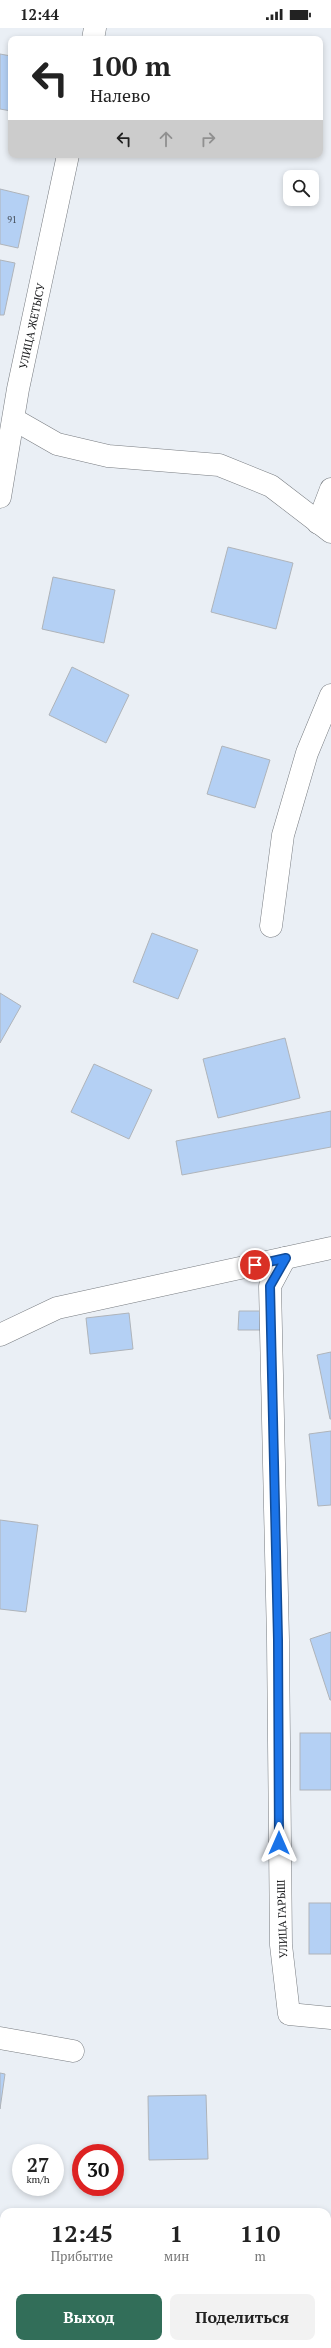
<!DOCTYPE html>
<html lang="ru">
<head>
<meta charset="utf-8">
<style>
  :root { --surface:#fff; --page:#f2f2f2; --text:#222; --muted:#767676; --accent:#326e59 }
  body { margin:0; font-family:"PT Serif",serif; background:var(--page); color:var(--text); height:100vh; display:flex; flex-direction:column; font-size:15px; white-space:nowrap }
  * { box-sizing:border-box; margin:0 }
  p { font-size:13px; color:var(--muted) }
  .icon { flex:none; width:22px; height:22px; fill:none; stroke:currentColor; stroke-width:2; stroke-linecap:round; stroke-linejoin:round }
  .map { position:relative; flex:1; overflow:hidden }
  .panel { position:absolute; left:0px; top:2180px; width:331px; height:140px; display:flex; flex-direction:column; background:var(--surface); border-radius:12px 12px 0 0; box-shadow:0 2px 6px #0003 }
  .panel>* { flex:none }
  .guide { position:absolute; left:8px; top:8px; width:315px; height:122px; border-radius:8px; box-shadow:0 2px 6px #0003; background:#fff; color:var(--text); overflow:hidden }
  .fabs { position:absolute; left:283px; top:142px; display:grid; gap:8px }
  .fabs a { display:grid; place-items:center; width:36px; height:36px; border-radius:8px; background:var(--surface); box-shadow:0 2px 6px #0003; font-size:20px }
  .speed { position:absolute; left:12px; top:2116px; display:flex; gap:8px; font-size:20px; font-weight:700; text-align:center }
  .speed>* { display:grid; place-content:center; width:52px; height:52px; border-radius:50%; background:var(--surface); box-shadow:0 2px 6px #0003; line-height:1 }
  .speed small { font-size:10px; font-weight:400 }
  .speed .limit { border:6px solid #d22; background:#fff; color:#111 }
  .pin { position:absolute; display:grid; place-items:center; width:34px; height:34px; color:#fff; margin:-17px; border:2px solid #fff; border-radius:50%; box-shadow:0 1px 4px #0007 }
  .me { position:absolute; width:44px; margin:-22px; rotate:0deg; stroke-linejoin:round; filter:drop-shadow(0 0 3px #0008) }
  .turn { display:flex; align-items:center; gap:14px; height:84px; padding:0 16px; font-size:18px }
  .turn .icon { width:52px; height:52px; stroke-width:2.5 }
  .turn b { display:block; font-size:28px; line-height:34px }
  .lanes { display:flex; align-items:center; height:38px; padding:0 16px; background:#0003; justify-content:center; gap:20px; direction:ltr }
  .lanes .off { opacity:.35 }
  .eta { display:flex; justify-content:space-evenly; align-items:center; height:68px; text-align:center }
  .eta b { font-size:24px; font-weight:700; line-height:28px }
  .action { display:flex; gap:8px; margin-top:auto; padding:8px 16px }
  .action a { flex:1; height:46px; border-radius:8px; background:var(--accent); color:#fff; font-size:16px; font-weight:700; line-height:46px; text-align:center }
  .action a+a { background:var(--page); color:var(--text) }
  .status { display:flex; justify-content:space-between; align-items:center; height:28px; padding:0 20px; background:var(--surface); direction:ltr }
  .status svg { height:11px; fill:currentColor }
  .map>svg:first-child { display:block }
  .building { fill:#b4d0f4; stroke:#afb4ba }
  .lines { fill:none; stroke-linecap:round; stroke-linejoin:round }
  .minor-casing { stroke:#787c81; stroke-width:23 }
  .minor { stroke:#fff; stroke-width:22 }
  .route-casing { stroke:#114b97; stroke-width:10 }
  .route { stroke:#1a73e8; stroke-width:7 }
  .labels { text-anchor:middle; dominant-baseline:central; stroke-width:3.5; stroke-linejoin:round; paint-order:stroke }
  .number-label { font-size:9px; fill:#404852 }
  .street-label { font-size:11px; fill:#191a1c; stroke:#fff }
</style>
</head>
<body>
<div class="status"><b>12:44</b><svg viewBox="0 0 49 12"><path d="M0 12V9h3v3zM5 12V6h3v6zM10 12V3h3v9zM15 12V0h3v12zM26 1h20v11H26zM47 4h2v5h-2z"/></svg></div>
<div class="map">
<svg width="331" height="2320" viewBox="0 0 331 2320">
  <rect width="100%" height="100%" fill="#eaeff5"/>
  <g class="building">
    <path d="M0 26 11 28V83L0 81Z"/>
    <path d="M0 161 29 168 18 220 0 216Z"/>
    <path d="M0 232 15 235 4 287H0Z"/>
    <path d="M228 519 293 535 276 601 211 584Z"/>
    <path d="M53 549 115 562 104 615 42 601Z"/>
    <path d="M72 639 129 667 106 715 49 687Z"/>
    <path d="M222 718 270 732 255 780 207 766Z"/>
    <path d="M152 905 198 922 178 971 133 954Z"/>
    <path d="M0 965 21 978 0 1015Z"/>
    <path d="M285 1010 300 1070 218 1090 203 1031Z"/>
    <path d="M94 1036 152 1062 129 1111 71 1084Z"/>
    <path d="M331 1083V1119L182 1147 176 1113Z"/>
    <path d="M239 1283H262V1302H238Z"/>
    <path d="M129 1285 133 1321 90 1326 86 1290Z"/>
    <path d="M331 1324V1391H330L317 1327Z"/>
    <path d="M331 1403V1477L318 1478 309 1406Z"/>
    <path d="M0 1492 38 1497 26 1584 0 1581Z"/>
    <path d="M331 1604V1672H330L310 1611Z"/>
    <rect x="300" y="1705" width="31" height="57"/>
    <rect x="309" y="1875" width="22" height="51"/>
    <path d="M0 2045 5 2046 0 2081Z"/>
    <path d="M206 2067 208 2131 149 2132 148 2068Z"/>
    <path d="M331 2200V2272L327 2273V2201Z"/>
  </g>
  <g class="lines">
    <defs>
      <g id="minor">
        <path d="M93 11 95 0"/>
        <path d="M15 392 57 416 108 428 219 437 271 458 331 504"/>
        <path d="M0 469 18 361 68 127"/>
        <path d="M318 495 331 461"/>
        <path d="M271 898 283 807 307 725 331 667"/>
        <path d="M285 1230 270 1258 278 1612 281 1917 289 1986 331 1990"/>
        <path d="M0 1307 57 1280 331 1220"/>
        <path d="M0 2010 73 2023"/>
      </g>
    </defs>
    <use href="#minor" class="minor-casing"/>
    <use href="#minor" class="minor"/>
  </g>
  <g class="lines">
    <defs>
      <path id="route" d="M255 1237 286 1230 270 1258 278 1612 279 1815"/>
    </defs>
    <use href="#route" class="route-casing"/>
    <use href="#route" class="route"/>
  </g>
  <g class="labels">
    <g class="number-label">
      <text x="12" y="192">91</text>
    </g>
    <g class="street-label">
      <text transform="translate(32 298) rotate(-78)">УЛИЦА ЖЕТЫСУ</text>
      <text transform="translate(282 1891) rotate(-92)">УЛИЦА ГАРЫШ</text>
    </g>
  </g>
</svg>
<div class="fabs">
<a><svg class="icon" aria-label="search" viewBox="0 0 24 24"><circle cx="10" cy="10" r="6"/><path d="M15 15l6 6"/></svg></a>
</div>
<div class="speed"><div>27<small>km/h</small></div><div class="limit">30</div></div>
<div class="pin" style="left:255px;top:1237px;background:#d93025"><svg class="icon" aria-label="arrive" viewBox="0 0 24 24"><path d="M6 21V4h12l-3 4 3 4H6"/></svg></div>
<svg class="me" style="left:279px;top:1815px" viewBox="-20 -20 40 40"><path d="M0-17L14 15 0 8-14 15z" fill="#1a73e8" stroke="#fff" stroke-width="4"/></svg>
<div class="guide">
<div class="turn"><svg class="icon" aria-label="left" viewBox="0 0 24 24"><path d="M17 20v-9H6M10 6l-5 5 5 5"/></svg><div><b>100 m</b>Налево</div></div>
<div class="lanes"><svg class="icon" aria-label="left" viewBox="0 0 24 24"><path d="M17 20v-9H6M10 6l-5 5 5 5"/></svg><svg class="icon off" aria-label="ahead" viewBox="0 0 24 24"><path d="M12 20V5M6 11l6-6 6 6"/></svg><svg class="icon off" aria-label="right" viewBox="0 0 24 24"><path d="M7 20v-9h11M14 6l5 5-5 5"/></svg></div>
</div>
<section class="panel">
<div class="eta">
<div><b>12:45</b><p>Прибытие</p></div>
<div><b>1</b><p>мин</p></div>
<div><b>110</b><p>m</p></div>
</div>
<div class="action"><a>Выход</a><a>Поделиться</a></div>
</section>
</div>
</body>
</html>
